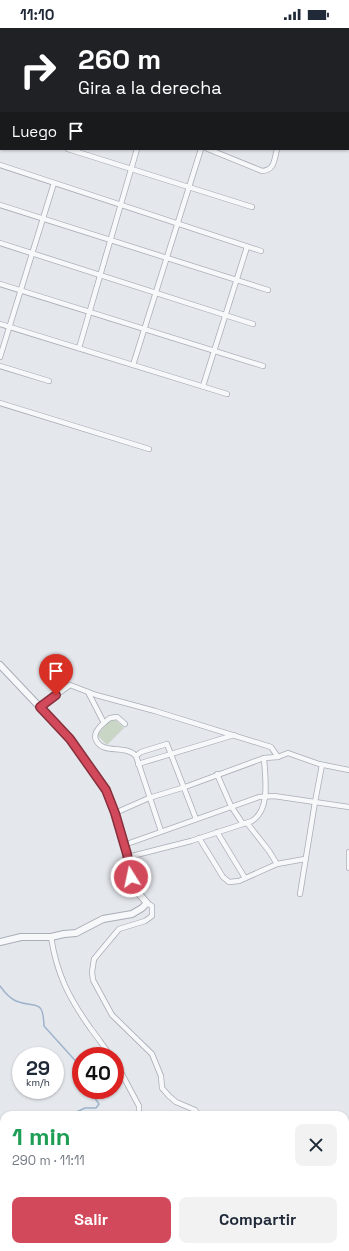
<!DOCTYPE html>
<html lang="es">
<head>
<meta charset="utf-8">
<style>
  :root { --surface:#fff; --page:#f2f2f3; --text:#1f2937; --muted:#747a83; --accent:#d1495b }
  body { margin:0; font-family:"Space Grotesk",sans-serif; background:var(--page); color:var(--text); height:100vh; display:flex; flex-direction:column; font-size:15px; white-space:nowrap }
  * { box-sizing:border-box; margin:0 }
  p { font-size:13px; color:var(--muted) }
  .icon { flex:none; width:22px; height:22px; fill:none; stroke:currentColor; stroke-width:2; stroke-linecap:round; stroke-linejoin:round }
  .map { position:relative; flex:1; overflow:hidden }
  .details { position:absolute; left:0px; top:1083px; width:349px; height:140px; display:flex; flex-direction:column; background:var(--surface); border-radius:12px 12px 0 0; box-shadow:0 1px 3px #0004 }
  .details>* { flex:none }
  .top-card { position:absolute; left:0px; top:0px; width:349px; height:122px; box-shadow:0 1px 3px #0004; background:#202124; color:#fff; overflow:hidden }
  .speed { position:absolute; left:12px; top:1019px; display:flex; gap:8px; font-size:20px; font-weight:700; text-align:center }
  .speed>* { display:grid; place-content:center; width:52px; height:52px; border-radius:50%; background:var(--surface); box-shadow:0 1px 3px #0004; line-height:1 }
  .speed small { font-size:10px; font-weight:400 }
  .speed .limit { border:6px solid #d22; background:#fff; color:#111 }
  .pin { position:absolute; display:grid; place-items:center; width:34px; height:34px; color:#fff; margin:-41px -17px; border-radius:50% 50% 50% 0; rotate:-45deg; box-shadow:0 0 4px #0007 }
  .pin .icon { rotate:45deg }
  .me { position:absolute; width:44px; margin:-22px; rotate:350deg; stroke-linejoin:round; filter:drop-shadow(0 0 3px #0008) }
  .turn { display:flex; align-items:center; gap:14px; height:84px; padding:0 12px; font-size:18px }
  .turn .icon { width:52px; height:52px; stroke-width:2.5 }
  .turn b { display:block; font-size:28px; line-height:34px }
  .then { display:flex; align-items:center; height:38px; padding:0 12px; background:#0003; gap:8px; font-size:15px }
  .round { display:grid; place-items:center; flex:none; width:42px; height:42px; border-radius:8px; background:var(--page) }
  .summary { display:flex; align-items:center; justify-content:space-between; height:68px; padding:0 12px }
  h1 { font-size:24px; font-weight:600; line-height:30px; color:#1e9e55 }
  .primary-button { display:flex; gap:8px; margin-top:auto; padding:8px 12px }
  .primary-button a { flex:1; height:46px; border-radius:8px; background:var(--accent); color:#fff; font-size:16px; font-weight:600; line-height:46px; text-align:center }
  .primary-button a+a { background:var(--page); color:var(--text) }
  .status { display:flex; justify-content:space-between; align-items:center; height:28px; padding:0 20px; background:var(--surface); direction:ltr }
  .status svg { height:11px; fill:currentColor }
  .map>svg:first-child { display:block }
  .green { fill:#c9d6c5 }
  .lines { fill:none; stroke-linecap:round; stroke-linejoin:round }
  .stream { stroke:#9fb4cc; stroke-width:1.5 }
  .minor-casing { stroke:#a9aeb7; stroke-width:6 }
  .tertiary-casing { stroke:#a9aeb7; stroke-width:8 }
  .minor { stroke:#f7f8fa; stroke-width:4.5 }
  .tertiary { stroke:#f7f8fa; stroke-width:6 }
  .route-casing { stroke:#882f3b; stroke-width:10 }
  .route { stroke:#d1495b; stroke-width:7 }
</style>
</head>
<body>
<div class="status"><b>11:10</b><svg viewBox="0 0 49 12"><path d="M0 12V9h3v3zM5 12V6h3v6zM10 12V3h3v9zM15 12V0h3v12zM26 1h20v11H26zM47 4h2v5h-2z"/></svg></div>
<div class="map">
<svg width="349" height="1223" viewBox="0 0 349 1223">
  <rect width="100%" height="100%" fill="#e4e7ec"/>
  <path class="green" d="M113 690 124 700 107 717 97 707Z"/>
  <g class="lines">
    <g class="stream">
      <path d="M0 958C5 965 9 970 16 973 35 981 43 969 44 998L81 1039"/>
      <path d="M70 1087 85 1080H96L99 1076 92 1066 91 1062"/>
      <path d="M97 1219V1223"/>
    </g>
    <defs>
      <g id="minor">
        <path d="M43 0 44 1"/>
        <path d="M27 1 28 0"/>
        <path d="M0 85 1 81"/>
        <path d="M348 90H349"/>
        <path d="M0 97 1 98"/>
        <path d="M68 121 252 179"/>
        <path d="M208 121 262 143C275 142 274 132 277 121"/>
        <path d="M0 137 261 223"/>
        <path d="M0 177 268 262"/>
        <path d="M0 215 253 296"/>
        <path d="M0 256 263 338"/>
        <path d="M0 296 227 366"/>
        <path d="M79 320 137 121"/>
        <path d="M0 329 54 155"/>
        <path d="M133 337 201 121"/>
        <path d="M0 338 49 353"/>
        <path d="M203 358 247 219"/>
        <path d="M0 375 149 421"/>
        <path d="M88 664 104 695"/>
        <path d="M40 679 70 657 96 667 155 683 271 719 278 729 288 725 319 736 349 742"/>
        <path d="M125 696 117 689 110 690C104 695 92 703 96 712 103 727 125 716 136 728"/>
        <path d="M138 736 234 707"/>
        <path d="M217 746 231 778 243 796"/>
        <path d="M115 785 149 770 185 759 264 730 278 729"/>
        <path d="M247 795 269 823 277 836"/>
        <path d="M161 803 136 728 141 724 167 716 196 791"/>
        <path d="M217 804 245 850"/>
        <path d="M199 810 223 849 229 854 239 853 277 836 305 831"/>
        <path d="M124 817 259 769 274 768 349 779"/>
        <path d="M349 824V840"/>
        <path d="M128 829 191 813 252 793C271 781 265 749 264 730"/>
        <path d="M300 866 315 774 322 737"/>
        <path d="M147 875 152 878V888L145 893 119 901 94 931 92 944 93 952 112 987 152 1026 161 1048 162 1060 169 1068 176 1074 195 1082 199 1087"/>
        <path d="M51 909C57 947 69 970 91 1001 98 1010 104 1019 111 1028"/>
        <path d="M115 1033 139 1078V1083L137 1087"/>
        <path d="M256 1219 259 1223"/>
        <path d="M244 1223 253 1219"/>
      </g>
      <path id="tertiary" d="M0 637 70 711 106 762 115 785 127 826 134 860 147 875 142 880 132 886 103 891 76 905 64 906 51 909H21L0 914"/>
    </defs>
    <use href="#minor" class="minor-casing"/>
    <use href="#tertiary" class="tertiary-casing"/>
    <use href="#minor" class="minor"/>
    <use href="#tertiary" class="tertiary"/>
  </g>
  <g class="lines">
    <defs>
      <path id="route" d="M56 667 40 679 70 711 106 762 115 785 127 826 131 849"/>
    </defs>
    <use href="#route" class="route-casing"/>
    <use href="#route" class="route"/>
  </g>
</svg>
<div class="speed"><div>29<small>km/h</small></div><div class="limit">40</div></div>
<div class="pin" style="left:56px;top:667px;background:#d93025"><svg class="icon" aria-label="arrive" viewBox="0 0 24 24"><path d="M6 21V4h12l-3 4 3 4H6"/></svg></div>
<svg class="me" style="left:131px;top:849px" viewBox="-20 -20 40 40"><circle r="17" fill="#d1495b" stroke="#fff" stroke-width="3"/><path d="M0-11L8 9 0 5-8 9z" fill="#fff"/></svg>
<div class="top-card">
<div class="turn"><svg class="icon" aria-label="right" viewBox="0 0 24 24"><path d="M7 20v-9h11M14 6l5 5-5 5"/></svg><div><b>260 m</b>Gira a la derecha</div></div>
<div class="then">Luego<svg class="icon" aria-label="arrive" viewBox="0 0 24 24"><path d="M6 21V4h12l-3 4 3 4H6"/></svg></div>
</div>
<section class="details">
<div class="summary"><div><h1>1 min</h1><p>290 m · 11:11</p></div><a class="round"><svg class="icon" aria-label="close" viewBox="0 0 24 24"><path d="M6 6l12 12M18 6L6 18"/></svg></a></div>
<div class="primary-button"><a>Salir</a><a>Compartir</a></div>
</section>
</div>
</body>
</html>
